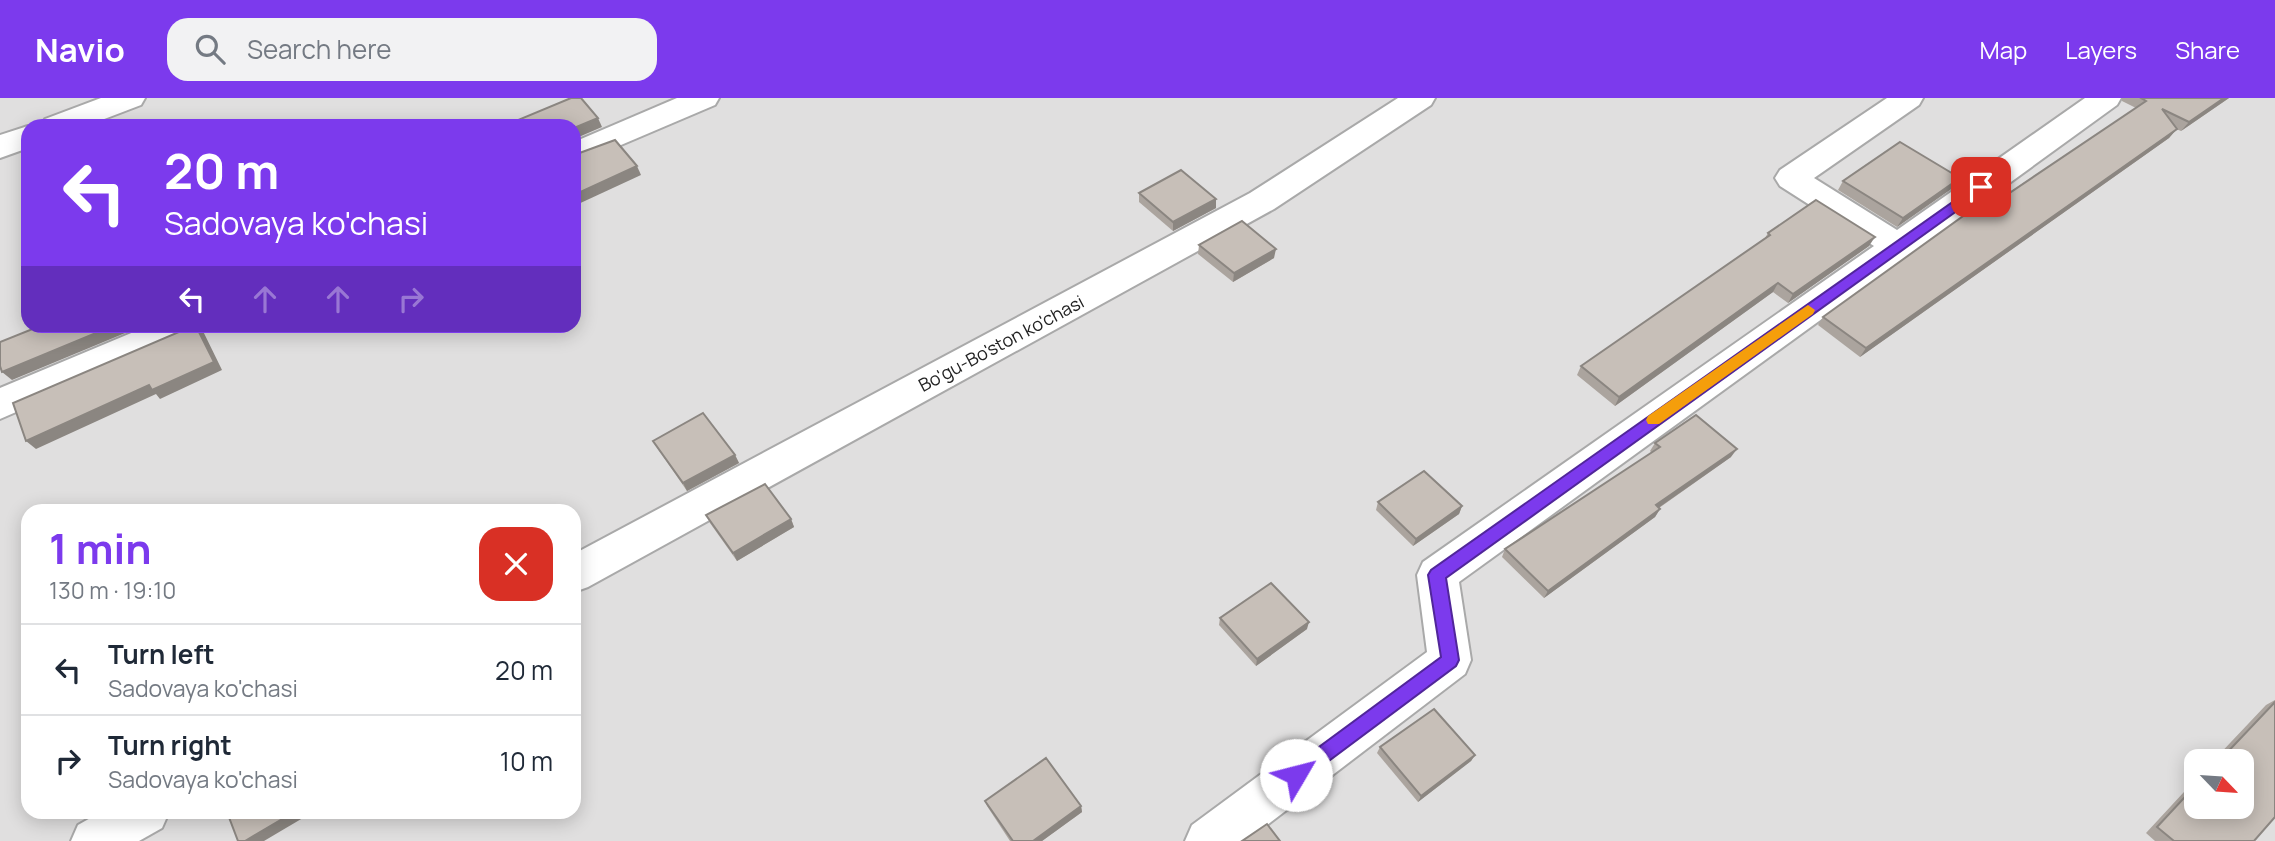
<!DOCTYPE html>
<html lang="en">
<head>
<meta charset="utf-8">
<style>
  :root { --surface:#fff; --page:#f2f2f3; --text:#1f2937; --muted:#747a83; --line:#e0e1e3; --accent:#7c3aed }
  body { margin:0; font-family:Manrope,sans-serif; background:var(--page); color:var(--text); height:100vh; display:flex; flex-direction:column; font-size:26px; white-space:nowrap }
  * { box-sizing:border-box; margin:0 }
  p { font-size:23px; color:var(--muted) }
  .icon { flex:none; width:38px; height:38px; fill:none; stroke:currentColor; stroke-width:2; stroke-linecap:round; stroke-linejoin:round }
  .map { position:relative; flex:1; overflow:hidden }
  .drawer { position:absolute; left:21px; top:406px; width:560px; height:315px; display:flex; flex-direction:column; background:var(--surface); border-radius:21px; box-shadow:0 4px 18px #0003 }
  .drawer>* { flex:none }
  .top-card { position:absolute; left:21px; top:21px; width:560px; height:214px; border-radius:21px; box-shadow:0 4px 18px #0003; background:#7c3aed; color:#fff; overflow:hidden }
  .needle { width:46px; rotate:115deg }
  .tools { position:absolute; left:2184px; top:651px; display:grid; gap:14px }
  .tools a { display:grid; place-items:center; width:70px; height:70px; border-radius:14px; background:var(--surface); box-shadow:0 4px 18px #0003; font-size:35px }
  .pin { position:absolute; display:grid; place-items:center; width:60px; height:60px; color:#fff; margin:-30px; border-radius:14px; box-shadow:0 4px 10px #0006 }
  .me { position:absolute; width:77px; margin:-38px; rotate:53deg; stroke-linejoin:round; filter:drop-shadow(0 0 5px #0008) }
  .turn { display:flex; align-items:center; gap:24px; height:147px; padding:0 28px; font-size:32px }
  .turn .icon { width:91px; height:91px; stroke-width:2.5 }
  .turn b { display:block; font-size:49px; line-height:60px }
  .lanes { display:flex; align-items:center; height:66px; padding:0 28px; background:#0003; justify-content:center; gap:35px; direction:ltr }
  .lanes .off { opacity:.35 }
  .round { display:grid; place-items:center; flex:none; width:74px; height:74px; border-radius:21px; background:var(--page) }
  .overview { display:flex; align-items:center; justify-content:space-between; height:119px; padding:0 28px }
  h1 { font-size:42px; font-weight:700; line-height:52px; color:var(--accent) }
  ul { padding:0; list-style:none }
  li { display:flex; align-items:center; gap:21px; height:91px; padding:0 28px; border-top:2px solid var(--line) }
  li div { flex:1 }
  li b { display:block; font-size:26px }
  li em { font-style:normal }
  header { display:flex; align-items:center; gap:42px; box-sizing:border-box; height:98px; padding:0 35px; background:var(--accent); color:#fff }
  header strong { font-size:33px }
  nav { display:flex; gap:38px; margin-inline-start:auto; font-size:24px }
  .search { width:490px; height:63px; background:var(--page); display:flex; align-items:center; gap:18px; box-sizing:border-box; padding:0 24px; border-radius:21px; color:var(--muted); font-size:26px }
  .map>svg:first-child { display:block }
  .residential { fill:#e0dfdf; fill-rule:evenodd }
  .lines { fill:none; stroke-linecap:round; stroke-linejoin:round }
  .street-casing { stroke:#a9a9a9; stroke-width:4 }
  .street { fill:#fff; fill-rule:evenodd }
  .wall { fill:#aba49e }
  .shaded-wall { fill:#8b8681 }
  .building { fill:#c7bfb8; stroke:#8b8681; stroke-width:2 }
  .route { fill:#7c3aed; stroke:#51269a; stroke-width:2 }
  .slow { fill:#f59e0b }
  .labels { text-anchor:middle; dominant-baseline:central; stroke-width:7; stroke-linejoin:round; paint-order:stroke }
  .street-label { font-size:18px; fill:#222; stroke:#fff }
</style>
</head>
<body>
<header>
<strong>Navio</strong>
<div class="search"><svg class="icon" aria-label="search" viewBox="0 0 24 24"><circle cx="10" cy="10" r="6"/><path d="M15 15l6 6"/></svg>Search here</div>
<nav><a>Map</a><a>Layers</a><a>Share</a></nav>
</header>
<div class="map">
<svg width="2275" height="743" viewBox="0 0 2275 743">
  <rect width="100%" height="100%" fill="#f2efe9"/>
  <path class="residential" d="M0 0H2275V743H0ZM28 28H574V228H28ZM28 413H574V714H28ZM2196 663H2242V709H2196Z"/>
  <g class="lines">
    <defs>
      <g id="street">
        <path d="M101 0H145L141 7 86 28H41L45 21Z"/>
        <path d="M677 0H719L715 7 574 67V44Z"/>
        <path d="M1398 0H1435L1431 7 1274 111 588 489 574 494V456L1250 95Z"/>
        <path d="M1887 0H1923L1919 7 1814 80 1897 132 2085 0H2121L2117 7 1459 484 1471 562 1465 576 1246 743H1185L1192 727 1427 554 1417 477 1423 464 1874 148 1780 88 1775 80 1780 72Z"/>
        <path d="M28 28V50L0 60V37Z"/>
        <path d="M148 228H199L193 237 0 321V290Z"/>
        <path d="M101 714H169L162 730 139 743H71L78 727Z"/>
      </g>
    </defs>
    <use href="#street" class="street-casing"/>
    <use href="#street" class="street"/>
  </g>
  <g class="wall">
    <path d="M2122 0H2229L2181 33 2176 31 2169 40 1860 259 1818 227 1823 219 2136 10 2122 3Z"/>
    <path d="M1960 80 1954 89 1897 129 1838 92 1843 83Z"/>
    <path d="M1139 95 1216 101V110L1173 133 1139 104Z"/>
    <path d="M1768 135 1869 148 1788 205 1773 194 1615 308 1577 277 1581 268 1765 140Z"/>
    <path d="M1199 147 1274 160 1233 184 1198 156Z"/>
    <path d="M653 343 735 357 739 365 687 393 658 351Z"/>
    <path d="M1655 345 1731 359 1659 410 1660 411 1655 419 1544 500 1502 459 1505 451 1652 355 1650 353Z"/>
    <path d="M1378 404 1462 408 1459 416 1413 448 1376 412Z"/>
    <path d="M706 417 791 421 794 429 737 463 710 425Z"/>
    <path d="M1220 520 1307 531 1256 568 1219 527Z"/>
    <path d="M2275 602V719L2254 743H2155L2146 735 2196 681V709L2242 663H2213L2266 607Z"/>
    <path d="M1380 649 1475 657 1471 663 1418 704 1377 655Z"/>
    <path d="M985 703 1081 708 1082 714 1042 743H1010L987 708Z"/>
  </g>
  <g class="shaded-wall">
    <path d="M2224 0H2229L2181 33 2189 24Z"/>
    <path d="M598 20 602 29 574 41V30Z"/>
    <path d="M2177 31 2169 40 1860 259 1866 250Z"/>
    <path d="M637 68 641 77 574 108V97Z"/>
    <path d="M1960 80 1954 89 1897 129 1903 120Z"/>
    <path d="M1216 101V110L1173 133V124Z"/>
    <path d="M1875 139 1869 148 1788 205 1793 196Z"/>
    <path d="M1276 151 1274 160 1233 184 1234 175Z"/>
    <path d="M1778 185 1773 194 1615 308 1619 299Z"/>
    <path d="M113 228H142L12 282 2 274Z"/>
    <path d="M196 228H199L201 229 222 272 160 301 156 296 36 351 26 343 149 287Z"/>
    <path d="M1737 351 1731 359 1651 415 1656 407Z"/>
    <path d="M735 357 739 365 687 393 683 385Z"/>
    <path d="M1462 408 1459 416 1413 448 1416 441Z"/>
    <path d="M1660 411 1655 419 1544 500 1548 493Z"/>
    <path d="M791 421 794 429 737 463 733 455Z"/>
    <path d="M1309 524 1307 531 1256 568 1257 561Z"/>
    <path d="M1475 657 1471 663 1418 704 1421 698Z"/>
    <path d="M1081 708 1082 714 1042 743H1033Z"/>
    <path d="M294 714H313L264 743H245Z"/>
  </g>
  <g class="building">
    <path d="M571 0H581L598 20 574 30V28H518L522 26 518 22Z"/>
    <path d="M2141 0H2224L2189 24 2162 11 2177 31 1866 250 1823 219 1991 98 1999 102 2146 3Z"/>
    <path d="M615 42 637 68 574 97V57Z"/>
    <path d="M1900 44 1960 80 1903 120 1843 83Z"/>
    <path d="M1181 72 1216 101 1173 124 1139 95Z"/>
    <path d="M1816 102 1875 139 1793 196 1778 185 1619 299 1581 268 1770 137 1768 135Z"/>
    <path d="M1242 123 1276 151 1234 175 1199 147Z"/>
    <path d="M40 228H113L2 274 0 268V244Z"/>
    <path d="M188 228H196L214 264 152 292 149 287 26 343 13 305 186 231Z"/>
    <path d="M703 315 735 357 683 385 653 343Z"/>
    <path d="M1696 317 1737 351 1656 407 1660 411 1548 493 1505 451 1660 349 1655 345Z"/>
    <path d="M1424 373 1462 408 1416 441 1378 404Z"/>
    <path d="M765 386 791 421 733 455 706 417Z"/>
    <path d="M1271 485 1309 524 1257 561 1220 520Z"/>
    <path d="M2275 604V719L2254 743H2174L2157 729 2196 687V709H2242V663H2219Z"/>
    <path d="M1434 611 1475 657 1421 698 1380 649Z"/>
    <path d="M1046 660 1081 708 1033 743H1013L985 703Z"/>
    <path d="M227 714H294L245 743H238Z"/>
    <path d="M1267 726 1280 743H1242Z"/>
  </g>
  <path class="route" d="M1981 84 1986 86V92L1446 480 1459 562 1456 568 1302 683 1296 686 1289 683 1287 677 1289 671 1441 559 1428 477 1431 472Z"/>
  <path class="slow" d="M1808 207 1815 212 1813 216 1659 326H1648L1646 322 1648 318Z"/>
  <g class="labels">
    <g class="street-label">
      <text transform="translate(1001 245) rotate(-28)">Bo'gu-Bo'ston ko'chasi</text>
    </g>
  </g>
</svg>
<div class="tools">
<a><svg class="needle" viewBox="-14 -14 28 28"><path d="M0-13l5 13h-10z" fill="#e53935"/><path d="M0 13l5-13h-10z" fill="#747a83"/></svg></a>
</div>
<div class="pin" style="left:1981px;top:89px;background:#d93025"><svg class="icon" aria-label="arrive" viewBox="0 0 24 24"><path d="M6 21V4h12l-3 4 3 4H6"/></svg></div>
<svg class="me" style="left:1296px;top:677px" viewBox="-20 -20 40 40"><circle r="19" fill="#fff"/><path d="M0-13L10 11 0 6-10 11z" fill="#7c3aed"/></svg>
<div class="top-card">
<div class="turn"><svg class="icon" aria-label="left" viewBox="0 0 24 24"><path d="M17 20v-9H6M10 6l-5 5 5 5"/></svg><div><b>20 m</b>Sadovaya ko'chasi</div></div>
<div class="lanes"><svg class="icon" aria-label="left" viewBox="0 0 24 24"><path d="M17 20v-9H6M10 6l-5 5 5 5"/></svg><svg class="icon off" aria-label="ahead" viewBox="0 0 24 24"><path d="M12 20V5M6 11l6-6 6 6"/></svg><svg class="icon off" aria-label="ahead" viewBox="0 0 24 24"><path d="M12 20V5M6 11l6-6 6 6"/></svg><svg class="icon off" aria-label="right" viewBox="0 0 24 24"><path d="M7 20v-9h11M14 6l5 5-5 5"/></svg></div>
</div>
<section class="drawer">
<div class="overview"><div><h1>1 min</h1><p>130 m · 19:10</p></div><a class="round" style="background:#d93025;color:#fff"><svg class="icon" aria-label="close" viewBox="0 0 24 24"><path d="M6 6l12 12M18 6L6 18"/></svg></a></div>
<ul>
<li><svg class="icon" aria-label="left" viewBox="0 0 24 24"><path d="M17 20v-9H6M10 6l-5 5 5 5"/></svg><div><b>Turn left</b><p>Sadovaya ko'chasi</p></div><em>20 m</em></li>
<li><svg class="icon" aria-label="right" viewBox="0 0 24 24"><path d="M7 20v-9h11M14 6l5 5-5 5"/></svg><div><b>Turn right</b><p>Sadovaya ko'chasi</p></div><em>10 m</em></li>
</ul>
</section>
</div>
</body>
</html>
